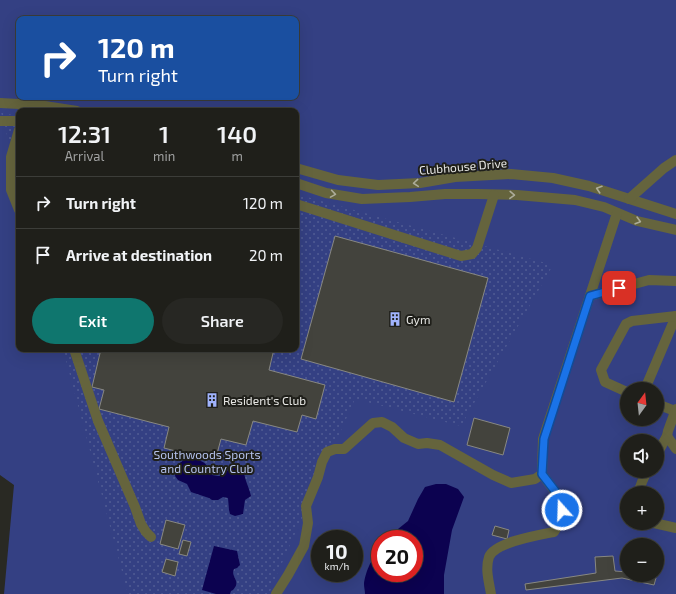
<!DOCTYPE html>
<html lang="en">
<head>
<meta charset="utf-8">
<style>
  :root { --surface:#1f1f1a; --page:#272723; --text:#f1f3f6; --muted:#a1a2a2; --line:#3c3d39; --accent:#0f766e }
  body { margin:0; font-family:"Exo 2",sans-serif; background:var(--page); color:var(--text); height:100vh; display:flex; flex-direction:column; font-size:15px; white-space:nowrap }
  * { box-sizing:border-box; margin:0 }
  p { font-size:13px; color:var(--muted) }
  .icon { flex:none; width:22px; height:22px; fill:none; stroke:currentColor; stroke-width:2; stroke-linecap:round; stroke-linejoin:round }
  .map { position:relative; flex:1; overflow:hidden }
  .drawer { position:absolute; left:16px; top:108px; width:283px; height:244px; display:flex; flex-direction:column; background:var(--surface); border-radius:8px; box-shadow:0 4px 16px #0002,0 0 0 1px var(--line) }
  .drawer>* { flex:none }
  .banner { position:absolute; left:16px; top:16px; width:283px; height:84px; border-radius:8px; box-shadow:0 4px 16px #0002,0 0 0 1px var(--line); background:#1a4fa0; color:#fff; overflow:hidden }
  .needle { width:26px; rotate:15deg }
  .tools { position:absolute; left:620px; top:382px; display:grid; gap:8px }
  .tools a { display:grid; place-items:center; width:44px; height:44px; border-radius:50%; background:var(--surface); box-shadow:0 4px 16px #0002,0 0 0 1px var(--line); font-size:20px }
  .speed { position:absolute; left:311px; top:530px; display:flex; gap:8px; font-size:20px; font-weight:700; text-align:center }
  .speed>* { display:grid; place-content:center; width:52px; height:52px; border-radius:50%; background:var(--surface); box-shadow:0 4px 16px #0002,0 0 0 1px var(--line); line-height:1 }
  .speed small { font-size:10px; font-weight:400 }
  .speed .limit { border:6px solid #d22; background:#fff; color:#111 }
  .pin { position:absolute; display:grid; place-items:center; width:34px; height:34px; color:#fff; margin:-17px; border-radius:8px; box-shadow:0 2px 6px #0006 }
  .me { position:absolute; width:44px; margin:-22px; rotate:340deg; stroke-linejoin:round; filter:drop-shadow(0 0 3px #0008) }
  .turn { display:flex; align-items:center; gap:14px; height:84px; padding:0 16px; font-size:18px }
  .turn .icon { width:52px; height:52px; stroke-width:2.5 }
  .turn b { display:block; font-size:28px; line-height:34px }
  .eta { display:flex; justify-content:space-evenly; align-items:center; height:68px; text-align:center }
  .eta b { font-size:24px; font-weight:600; line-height:28px }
  .cta { display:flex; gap:8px; margin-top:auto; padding:8px 16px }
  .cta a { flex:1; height:46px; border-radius:24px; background:var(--accent); color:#fff; font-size:16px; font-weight:600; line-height:46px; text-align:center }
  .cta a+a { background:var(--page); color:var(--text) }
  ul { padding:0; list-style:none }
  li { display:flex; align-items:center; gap:12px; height:52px; padding:0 16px; border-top:1px solid var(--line) }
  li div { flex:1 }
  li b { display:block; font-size:15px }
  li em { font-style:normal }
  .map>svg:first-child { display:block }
  .green { fill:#344083; fill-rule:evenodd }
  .park { fill:url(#park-dots) }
  .water { fill:#0c0250 }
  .building { fill:#43433d; stroke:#888882 }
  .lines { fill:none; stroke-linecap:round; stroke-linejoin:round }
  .minor { stroke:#65643d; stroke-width:10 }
  .oneway { stroke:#acac99 }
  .route-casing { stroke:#114b97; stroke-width:10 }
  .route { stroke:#1a73e8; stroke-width:7 }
  .labels { text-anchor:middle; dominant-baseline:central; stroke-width:4; stroke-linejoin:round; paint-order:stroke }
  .street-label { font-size:12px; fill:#e7e7e4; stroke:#1f1f1a }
  .poi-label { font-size:12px; fill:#e7e7e4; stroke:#1f1f1a; text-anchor:start }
  .park-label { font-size:12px; fill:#b3c0eb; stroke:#1f1f1a }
</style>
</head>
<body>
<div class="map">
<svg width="676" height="594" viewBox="0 0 676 594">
  <defs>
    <pattern id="park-dots" width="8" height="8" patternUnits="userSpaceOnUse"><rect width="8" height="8" fill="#344083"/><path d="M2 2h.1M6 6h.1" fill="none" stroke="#515c94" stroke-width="1.8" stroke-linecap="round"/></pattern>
  </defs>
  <rect width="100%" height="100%" fill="#292923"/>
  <path class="green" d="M0 0H676V594H4L14 485 0 475ZM19 19H296V97H19ZM19 111H296V349H19ZM627 389H657V419H627ZM627 441H657V471H627ZM627 493H657V523H627ZM320 539H354V573H320ZM380 539H414V573H380ZM627 545H657V575H627Z"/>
  <g class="park">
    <path d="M1 112 19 117V181Z"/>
    <path d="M296 194 553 265 461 426 355 399 274 581 269 594H128L63 349H296Z"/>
  </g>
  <g class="water">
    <path d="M185 459C200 459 206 460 212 475L218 476H224L227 471 231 467 240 468 244 472C245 481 249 487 251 496L245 500 243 514 235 516 230 514 229 510 228 498 223 497 218 500H212L209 498 191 492 187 484 178 480 175 476 177 465Z"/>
    <path d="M436 484H446L458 489 464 497 452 530 444 575V594H365C365 591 364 587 364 584 365 574 371 557 380 552V573H414V539H394L398 529 408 521 418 499 425 487Z"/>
    <path d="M214 546 237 551 240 565 237 568 234 569C230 577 242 581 233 590L231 591 230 594H216L202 590Z"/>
  </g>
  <g class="building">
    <path d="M335 236 488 278 454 402 301 359Z"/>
    <path d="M101 349H274L269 370 325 385 316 419 302 415 297 432 253 421 246 445 221 439 215 461 164 448 169 427 99 409 104 390 92 387Z"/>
    <path d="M474 418 510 428 503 455 467 445Z"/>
    <path d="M166 520 185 525 178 549 160 544Z"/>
    <path d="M495 526 509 530 507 539 492 535Z"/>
    <path d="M183 540 191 542 187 556 179 554Z"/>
    <path d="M613 556 615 571 627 572V575H646L656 578 654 585 622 578 526 590 525 584 596 573 595 557Z"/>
    <path d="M166 559 178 562 175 576 162 572Z"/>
  </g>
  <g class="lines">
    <g class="minor">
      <path d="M0 103 38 105 77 111"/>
      <path d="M0 121H19"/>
      <path d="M19 130 11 157V190L19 210"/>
      <path d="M296 168 338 180 378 185 420 183 455 177 511 174 553 178 589 186 676 214"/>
      <path d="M296 183 326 193 362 199 410 197 445 194H477L517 195 575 200 604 207 637 221 676 230"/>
      <path d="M629 199 664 168 676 160"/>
      <path d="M296 204 461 256 472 254 477 248 494 195"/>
      <path d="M590 296 649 280 676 281"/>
      <path d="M74 349 98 421 135 507 141 524 146 532 151 537"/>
      <path d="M645 389 676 316"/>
      <path d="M627 392 605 382 601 370 626 324 632 321 676 316"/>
      <path d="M657 404 675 411"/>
      <path d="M667 436 676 449"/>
      <path d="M657 454 667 436 668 431 676 409"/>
      <path d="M638 493 642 482 647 471"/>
      <path d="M654 523 676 528"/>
      <path d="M276 594 288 575 304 546 308 523 306 506 318 477 322 462 327 452 335 449H344L373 423 382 422 392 427 404 438 418 444 427 443 440 445 493 475 511 483 535 479 542 474"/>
      <path d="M491 594C489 582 485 569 489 557 495 542 539 535 554 532L562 519V501L542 474 543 439 617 213"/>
    </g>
  </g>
  <defs><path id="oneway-chevron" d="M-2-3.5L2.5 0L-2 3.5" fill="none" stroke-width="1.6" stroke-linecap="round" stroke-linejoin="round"/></defs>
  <g class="oneway">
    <use href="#oneway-chevron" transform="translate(416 183) rotate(175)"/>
    <use href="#oneway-chevron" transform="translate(599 189) rotate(-162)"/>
    <use href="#oneway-chevron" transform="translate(333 194) rotate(9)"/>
    <use href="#oneway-chevron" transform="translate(512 195) rotate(2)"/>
    <use href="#oneway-chevron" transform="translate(638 221) rotate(16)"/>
  </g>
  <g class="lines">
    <defs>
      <path id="route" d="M562 510V500L542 474 544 439 590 296 619 288"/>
    </defs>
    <use href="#route" class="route-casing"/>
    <use href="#route" class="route"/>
  </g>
  <defs>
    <symbol id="building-bare" viewBox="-9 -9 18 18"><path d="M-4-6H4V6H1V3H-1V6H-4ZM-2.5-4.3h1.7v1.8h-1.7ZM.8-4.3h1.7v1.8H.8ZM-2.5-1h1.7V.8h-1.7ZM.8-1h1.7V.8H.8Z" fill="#a0b3fd" stroke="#1f1f1a" stroke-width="2.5" paint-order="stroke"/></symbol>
  </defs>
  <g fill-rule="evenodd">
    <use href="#building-bare" x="385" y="309" width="20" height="20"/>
    <use href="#building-bare" x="202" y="390" width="20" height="20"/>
  </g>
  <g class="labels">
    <g class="street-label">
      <text transform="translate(463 166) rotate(-5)">Clubhouse Drive</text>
    </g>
    <g class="poi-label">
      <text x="406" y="319">Gym</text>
      <text x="223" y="400">Resident's Club</text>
    </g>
    <g class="park-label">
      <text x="207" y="454">Southwoods Sports<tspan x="207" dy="14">and Country Club</tspan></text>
    </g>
  </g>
</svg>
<div class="tools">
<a><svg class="needle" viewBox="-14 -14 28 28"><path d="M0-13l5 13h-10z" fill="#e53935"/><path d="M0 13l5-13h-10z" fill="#a1a2a2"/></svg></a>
<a><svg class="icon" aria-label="sound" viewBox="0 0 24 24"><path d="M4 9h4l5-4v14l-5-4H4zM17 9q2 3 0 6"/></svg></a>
<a>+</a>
<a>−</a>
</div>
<div class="speed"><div>10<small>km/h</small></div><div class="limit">20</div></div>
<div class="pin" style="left:619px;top:288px;background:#d93025"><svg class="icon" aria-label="arrive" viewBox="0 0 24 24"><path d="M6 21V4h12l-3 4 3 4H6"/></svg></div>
<svg class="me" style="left:562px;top:510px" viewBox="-20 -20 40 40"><circle r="17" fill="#1a73e8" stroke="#fff" stroke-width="3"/><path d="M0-11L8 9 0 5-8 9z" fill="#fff"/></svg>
<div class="banner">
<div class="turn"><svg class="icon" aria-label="right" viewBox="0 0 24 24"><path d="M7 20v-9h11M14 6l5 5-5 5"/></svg><div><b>120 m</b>Turn right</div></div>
</div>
<section class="drawer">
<div class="eta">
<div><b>12:31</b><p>Arrival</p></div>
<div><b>1</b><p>min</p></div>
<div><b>140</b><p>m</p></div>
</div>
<ul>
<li><svg class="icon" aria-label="right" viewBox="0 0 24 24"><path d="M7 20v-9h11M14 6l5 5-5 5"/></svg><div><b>Turn right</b></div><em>120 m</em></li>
<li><svg class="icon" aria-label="arrive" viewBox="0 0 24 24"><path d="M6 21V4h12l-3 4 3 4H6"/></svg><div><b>Arrive at destination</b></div><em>20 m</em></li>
</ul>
<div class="cta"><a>Exit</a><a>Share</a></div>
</section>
</div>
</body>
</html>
